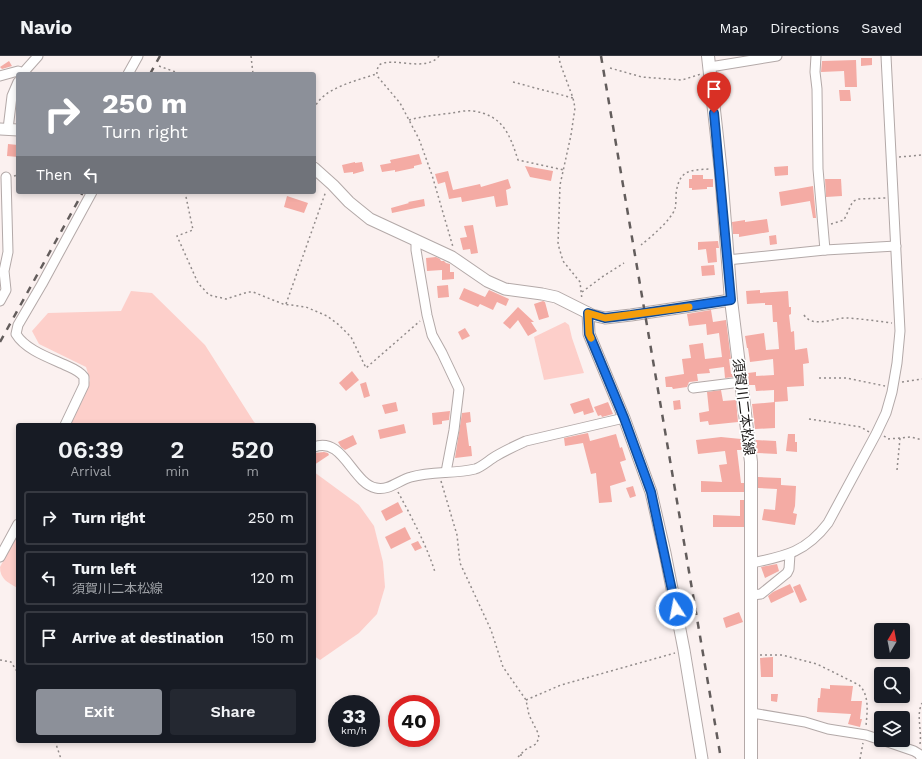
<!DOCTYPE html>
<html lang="en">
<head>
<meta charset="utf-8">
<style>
  :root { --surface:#171b24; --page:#242831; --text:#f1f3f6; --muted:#9ea1a6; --line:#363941; --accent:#8c9099 }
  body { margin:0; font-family:"Work Sans","Noto Sans JP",sans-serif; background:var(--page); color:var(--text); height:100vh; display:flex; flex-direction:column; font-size:15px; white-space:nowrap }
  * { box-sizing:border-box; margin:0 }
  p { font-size:13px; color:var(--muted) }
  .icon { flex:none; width:22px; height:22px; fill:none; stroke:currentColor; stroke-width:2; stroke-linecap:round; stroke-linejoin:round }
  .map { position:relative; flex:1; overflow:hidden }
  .details { position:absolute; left:16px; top:367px; width:300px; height:320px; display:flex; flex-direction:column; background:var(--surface); border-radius:4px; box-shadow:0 2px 6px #0003 }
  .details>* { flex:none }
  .guide { position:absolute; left:16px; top:16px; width:300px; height:122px; border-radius:4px; box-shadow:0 2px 6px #0003; background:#8c9099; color:#fff; overflow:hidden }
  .needle { width:26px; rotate:10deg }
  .tools { position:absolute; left:874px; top:567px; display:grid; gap:8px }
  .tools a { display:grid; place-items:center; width:36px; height:36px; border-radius:4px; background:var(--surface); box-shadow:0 2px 6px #0003; font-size:20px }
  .speed { position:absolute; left:328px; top:639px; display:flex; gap:8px; font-size:20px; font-weight:700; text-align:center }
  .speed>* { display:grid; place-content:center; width:52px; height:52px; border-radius:50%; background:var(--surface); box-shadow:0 2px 6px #0003; line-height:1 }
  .speed small { font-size:10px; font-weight:400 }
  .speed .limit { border:6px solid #d22; background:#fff; color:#111 }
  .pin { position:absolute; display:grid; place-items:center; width:34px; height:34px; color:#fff; margin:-41px -17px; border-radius:50% 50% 50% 0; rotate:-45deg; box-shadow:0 0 4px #0007 }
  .pin .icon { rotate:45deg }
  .me { position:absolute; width:44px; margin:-22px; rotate:349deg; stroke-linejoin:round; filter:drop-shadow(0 0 3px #0008) }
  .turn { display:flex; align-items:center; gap:14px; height:84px; padding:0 20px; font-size:18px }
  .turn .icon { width:52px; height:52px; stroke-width:2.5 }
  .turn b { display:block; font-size:28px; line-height:34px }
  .then { display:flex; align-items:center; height:38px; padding:0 20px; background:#0003; gap:8px; font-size:15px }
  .eta { display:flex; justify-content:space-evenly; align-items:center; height:68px; text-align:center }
  .eta b { font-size:24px; font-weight:600; line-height:28px }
  .primary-button { display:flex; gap:8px; margin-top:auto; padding:8px 20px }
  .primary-button a { flex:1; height:46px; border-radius:4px; background:var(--accent); color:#fff; font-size:16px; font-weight:600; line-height:46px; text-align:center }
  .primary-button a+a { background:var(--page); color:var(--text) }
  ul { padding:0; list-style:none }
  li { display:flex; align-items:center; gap:12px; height:54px; margin:0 8px 6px; padding:0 12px; border:2px solid var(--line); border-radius:4px }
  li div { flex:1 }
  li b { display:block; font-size:15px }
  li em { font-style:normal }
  header { display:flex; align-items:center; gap:24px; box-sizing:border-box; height:56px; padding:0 20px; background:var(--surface); border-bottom:1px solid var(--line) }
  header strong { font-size:19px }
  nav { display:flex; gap:22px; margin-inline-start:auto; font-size:14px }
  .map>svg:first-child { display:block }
  .green { fill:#fdcfca }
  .building { fill:#f4aba4 }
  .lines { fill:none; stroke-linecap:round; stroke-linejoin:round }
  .minor-casing { stroke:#b3a9a8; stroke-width:11 }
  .tertiary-casing { stroke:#b3a9a8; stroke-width:13 }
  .secondary-casing { stroke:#b3a9a8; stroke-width:14 }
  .path { stroke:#918b8a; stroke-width:1.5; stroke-dasharray:2 3; stroke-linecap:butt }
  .minor { stroke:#fff; stroke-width:9 }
  .tertiary { stroke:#fff; stroke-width:11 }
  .secondary { stroke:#fff; stroke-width:12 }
  .rail { stroke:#635d5c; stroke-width:2.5; stroke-dasharray:7 7; stroke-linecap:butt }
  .route-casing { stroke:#114b97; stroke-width:10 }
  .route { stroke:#1a73e8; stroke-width:7 }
  .slow { stroke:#f59e0b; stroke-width:7 }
  .labels { text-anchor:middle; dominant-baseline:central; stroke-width:3.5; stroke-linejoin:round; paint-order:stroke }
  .street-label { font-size:14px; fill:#191615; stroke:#fff }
</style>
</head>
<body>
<header>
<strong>Navio</strong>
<nav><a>Map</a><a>Directions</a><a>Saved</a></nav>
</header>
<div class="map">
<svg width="922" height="703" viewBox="0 0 922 703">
  <rect width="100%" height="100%" fill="#fbf1f0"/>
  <g class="green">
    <path d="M131 235 152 237 205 289 254 366 258 369H70L81 347 90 324 86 311 39 288 32 275 48 257 121 255Z"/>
    <path d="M565 266 569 269 572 282 584 317 544 324 534 281Z"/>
    <path d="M314 416 359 449 374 470 383 506 385 531 377 558 359 577 320 604 314 600Z"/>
    <path d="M18 477V532C8 527 0 523 0 511Z"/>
  </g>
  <g class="building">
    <path d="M861 2H872V9L861 10Z"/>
    <path d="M856 4 857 31H845L844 15 821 16 822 5Z"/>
    <path d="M9 5 12 10 2 13 0 11Z"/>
    <path d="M839 34H850L851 45H840Z"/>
    <path d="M8 88 18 89V101L7 100Z"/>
    <path d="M419 98 422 108 414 110V112L395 116V114L382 116 380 109 391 107 390 104Z"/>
    <path d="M355 106V107L362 106 364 115 353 118V116L344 117 342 109Z"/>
    <path d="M525 110 553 115 551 125 530 121Z"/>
    <path d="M788 110V119L775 120 774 111Z"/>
    <path d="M448 115 453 134 480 128 481 131 508 123 511 132 506 134 508 149 496 151 494 140 462 146 461 141 449 143 445 126 438 128 435 118Z"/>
    <path d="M692 119H703V123H713V131H707V133L692 134V132H689V123H692Z"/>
    <path d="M825 123H841L842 140 826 141Z"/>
    <path d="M813 130 816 162H813L810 145 781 150 779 136Z"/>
    <path d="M287 140 308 147 304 157 284 151Z"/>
    <path d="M424 143 425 150 392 157 391 152 409 147 408 146Z"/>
    <path d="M767 163 769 176 739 181V178H733L732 166 745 164V166Z"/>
    <path d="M473 169 478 197 471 198 470 193 463 194 460 182 467 181 464 170Z"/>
    <path d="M776 179 777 188 770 189 769 180Z"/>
    <path d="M718 185 719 192H716L717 206 708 207 706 193 698 194V186Z"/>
    <path d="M436 201 440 203 441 205H444L446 207 450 208V216H454V223L442 224V214L427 215 426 202Z"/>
    <path d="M714 209 715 219 702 220 701 210Z"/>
    <path d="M448 229 449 241 438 242 437 230Z"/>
    <path d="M464 232 485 241 489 234 509 243 506 250 497 246 493 254 480 248 478 251 459 243Z"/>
    <path d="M760 234V237L788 235 789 251H791V258L789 259 791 276 794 275 795 294 807 292 809 307 803 308 804 330 787 331 788 345 774 346V334L756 335 755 329H749L748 317 756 316V320L774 319 773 303 750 306 748 292H747L745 280 764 277 766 294 779 293 777 266H773L772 249H765V247L747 248 746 235Z"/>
    <path d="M543 245 545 246 549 261 539 264 534 248Z"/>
    <path d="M518 251 534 266H531L537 275 528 280 518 264 510 273 503 267Z"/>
    <path d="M711 254 713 266 726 264 731 303H729L731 318H733V321L725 322 724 311 709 313 710 317 697 318 698 325 689 326 687 331 673 333 672 331H666L665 321 684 318 682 303 691 302 689 289 703 287 705 303 722 301 719 277 707 279 706 268 689 270 687 258Z"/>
    <path d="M465 272 470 280 462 284 458 276Z"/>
    <path d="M352 315 359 324 346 335 339 327Z"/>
    <path d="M366 326 370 340 364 342 360 328Z"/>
    <path d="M721 334 723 345 736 344 738 366 709 369 708 365 700 366 699 357 709 355 707 336Z"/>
    <path d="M589 342 594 356 584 359 583 355 574 358 570 348Z"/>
    <path d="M680 344 681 353 674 354 673 345Z"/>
    <path d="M396 346 398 355 385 358 382 349Z"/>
    <path d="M608 346 613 358 602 361 601 359 598 360 594 351Z"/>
    <path d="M775 346V372L755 373 752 348Z"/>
    <path d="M450 355 449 364 442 365V368L433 369 432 357Z"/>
    <path d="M470 356 471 366 466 367 469 390H471L472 400 455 402 462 357Z"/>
    <path d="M404 368 406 377 380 383 378 374Z"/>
    <path d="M588 377 590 385 616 378 620 392 622 391 626 404 620 406 626 425 610 430 612 446 599 447 596 417 591 418 583 387 565 390 564 382Z"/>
    <path d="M788 378H795V386H797V396L786 395Z"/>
    <path d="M353 379 357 388 345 394 341 391 338 386Z"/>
    <path d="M721 381 741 383 742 394H737L741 427H744V436H701V425L722 426 719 409 727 408 725 395 698 398 696 384Z"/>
    <path d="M756 384 776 385 777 398 757 397Z"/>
    <path d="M324 396 328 397 329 399 314 409V397Z"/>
    <path d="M758 421 781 422V429L796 430 795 450 793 457 797 458 795 469 762 464 764 453 775 454 777 433 758 432Z"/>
    <path d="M633 430 636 440 630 442 626 432Z"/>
    <path d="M740 444H744V471H713V459L740 460Z"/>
    <path d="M398 446 403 456 386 465 381 455Z"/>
    <path d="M405 471 411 483 391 493 385 481Z"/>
    <path d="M418 485 422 492 415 495 411 488Z"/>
    <path d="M777 508 779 515 765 522 761 511Z"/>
    <path d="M790 528 794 536 771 547 768 540 773 536Z"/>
    <path d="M800 528 807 544 800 547 793 531Z"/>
    <path d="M739 556 743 566 726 572 723 562Z"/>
    <path d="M773 601V621H761L760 602Z"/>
    <path d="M830 629 853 630 851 645H862L860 663H862L860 671 848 668 851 658 817 656 818 642H820L821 632 830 633Z"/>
    <path d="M771 638H778L777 646 771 645Z"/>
  </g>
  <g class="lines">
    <defs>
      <g id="minor">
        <path d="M816 0 815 16 817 33 818 113 825 194"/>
        <path d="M710 11 777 0"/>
        <path d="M22 18 38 0"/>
        <path d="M128 18 138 0"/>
        <path d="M0 20 18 15 23 17"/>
        <path d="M8 73 12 40 18 26"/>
        <path d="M416 184V194L427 259 432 279 442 297 459 333 454 374 446 416"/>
        <path d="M727 204 825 194 896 190"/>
        <path d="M0 245 6 234 4 215 8 196 6 121"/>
        <path d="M693 332 741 326"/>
        <path d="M65 369 84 329V321C79 314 71 312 63 308 47 301 25 293 16 278L18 269 42 228 92 136"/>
        <path d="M314 391C343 380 352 427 376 432 389 435 399 424 411 421 432 415 454 418 475 413 482 411 489 404 496 400 506 394 515 390 526 385L624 362"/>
        <path d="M0 501 18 468"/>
        <path d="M752 507C786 500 806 496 828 467L876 378 886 357 892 336 897 307 900 275 886 0"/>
        <path d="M752 539 761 538 787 517 789 513 790 498"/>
        <path d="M752 657 805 666 828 673 866 679 881 684"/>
        <path d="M882 684 914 695 919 698 922 703"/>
      </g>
      <g id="tertiary">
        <path d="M0 73 18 74"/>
        <path d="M314 112 333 129 349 146 370 163 452 201 487 225 505 233 542 238 556 241 592 259 605 262 631 259 731 244"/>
        <path d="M588 257 589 278 624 362 651 436 665 497 684 594 702 703"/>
      </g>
      <path id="secondary" d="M708 0 721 117 731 244 751 406V703"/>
    </defs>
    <use href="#minor" class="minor-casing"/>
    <use href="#tertiary" class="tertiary-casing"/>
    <use href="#secondary" class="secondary-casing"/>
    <g class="path">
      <path d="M251 0 253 18"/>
      <path d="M439 0C426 17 392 0 379 9 377 13 376 17 378 21L400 47 419 83 432 119 453 191"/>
      <path d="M559 0 560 7 573 42 575 52 571 79 560 129 558 188 563 205 580 226 582 244"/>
      <path d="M159 10 181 18"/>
      <path d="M610 12 642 21 682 24 701 18"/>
      <path d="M513 26 573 42"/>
      <path d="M314 53C322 32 356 25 376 18"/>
      <path d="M409 64C423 60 437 59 452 57 458 56 466 54 473 55 503 59 510 79 518 104L564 114"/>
      <path d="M899 101 922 99"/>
      <path d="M14 120 18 119"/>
      <path d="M185 136 193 174 177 180 198 227 209 239 226 243 248 236H253L283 248 306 251 327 260 339 269 351 281 366 312 420 265"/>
      <path d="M831 168 844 164 852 147 854 145 858 143 886 142"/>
      <path d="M641 189C651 181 670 165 675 153 676 149 676 143 676 138 679 114 689 114 710 113"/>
      <path d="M582 236 602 221 624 207"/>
      <path d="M286 248 326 135"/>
      <path d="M804 259C813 273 835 261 848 262 863 263 877 265 892 267"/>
      <path d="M819 322H846L885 330"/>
      <path d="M902 326 922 323"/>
      <path d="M809 363 861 371 869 376"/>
      <path d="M884 380 888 383 911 381 922 384"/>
      <path d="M897 414 900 382"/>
      <path d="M441 425 457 479 460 507 491 574 503 611 526 644 529 659 538 677 539 682 536 688 525 694 516 703"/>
      <path d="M398 436C412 462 426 488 435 516"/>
      <path d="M760 599H782L817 608 859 629C870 639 867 657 866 670"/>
      <path d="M0 604 11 606 18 617"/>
      <path d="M526 644 561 629 675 597"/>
      <path d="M55 685 61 703"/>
      <path d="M920 688C922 674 916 659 922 647"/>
      <path d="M521 698V703"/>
      <path d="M860 703 863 687"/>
    </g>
    <use href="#minor" class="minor"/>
    <use href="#tertiary" class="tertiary"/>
    <use href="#secondary" class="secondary"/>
    <g class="rail">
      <path d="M601 0 721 703"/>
      <path d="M150 18 160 0"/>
      <path d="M0 286 83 136"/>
    </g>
  </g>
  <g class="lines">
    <defs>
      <path id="route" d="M676 553 651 436 624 362 589 278 588 257 605 262 631 259 731 244 714 57"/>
    </defs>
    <use href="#route" class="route-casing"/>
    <use href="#route" class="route"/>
    <path class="slow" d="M591 282 589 278 588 257 605 262 689 251"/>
  </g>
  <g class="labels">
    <g class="street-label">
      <text transform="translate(744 351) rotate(83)">須賀川二本松線</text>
    </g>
  </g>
</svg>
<div class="tools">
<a><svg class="needle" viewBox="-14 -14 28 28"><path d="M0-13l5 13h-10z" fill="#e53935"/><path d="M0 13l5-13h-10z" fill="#9ea1a6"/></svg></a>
<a><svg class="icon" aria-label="search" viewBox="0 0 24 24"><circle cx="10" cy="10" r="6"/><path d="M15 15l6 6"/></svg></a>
<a><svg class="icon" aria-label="layers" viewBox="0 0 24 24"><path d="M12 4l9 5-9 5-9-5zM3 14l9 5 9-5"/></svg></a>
</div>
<div class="speed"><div>33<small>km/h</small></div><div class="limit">40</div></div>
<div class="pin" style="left:714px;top:57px;background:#d93025"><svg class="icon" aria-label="arrive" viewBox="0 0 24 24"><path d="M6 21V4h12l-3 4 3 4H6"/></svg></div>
<svg class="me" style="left:676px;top:553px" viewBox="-20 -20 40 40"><circle r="17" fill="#1a73e8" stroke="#fff" stroke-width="3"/><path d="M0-11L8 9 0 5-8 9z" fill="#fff"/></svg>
<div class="guide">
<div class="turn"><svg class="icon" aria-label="right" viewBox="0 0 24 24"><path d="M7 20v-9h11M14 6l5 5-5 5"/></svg><div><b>250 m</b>Turn right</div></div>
<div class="then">Then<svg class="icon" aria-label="left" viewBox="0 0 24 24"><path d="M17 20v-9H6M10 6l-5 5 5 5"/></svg></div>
</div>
<section class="details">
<div class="eta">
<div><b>06:39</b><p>Arrival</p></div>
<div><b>2</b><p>min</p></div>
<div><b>520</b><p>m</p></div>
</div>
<ul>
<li><svg class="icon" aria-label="right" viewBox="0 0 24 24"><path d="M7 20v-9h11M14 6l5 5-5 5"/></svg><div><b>Turn right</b></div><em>250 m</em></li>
<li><svg class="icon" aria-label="left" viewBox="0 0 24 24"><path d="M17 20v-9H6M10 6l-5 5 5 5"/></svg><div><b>Turn left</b><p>須賀川二本松線</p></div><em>120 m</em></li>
<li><svg class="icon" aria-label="arrive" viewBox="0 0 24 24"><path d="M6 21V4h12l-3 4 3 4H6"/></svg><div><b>Arrive at destination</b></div><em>150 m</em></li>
</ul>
<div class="primary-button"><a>Exit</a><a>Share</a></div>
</section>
</div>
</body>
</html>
